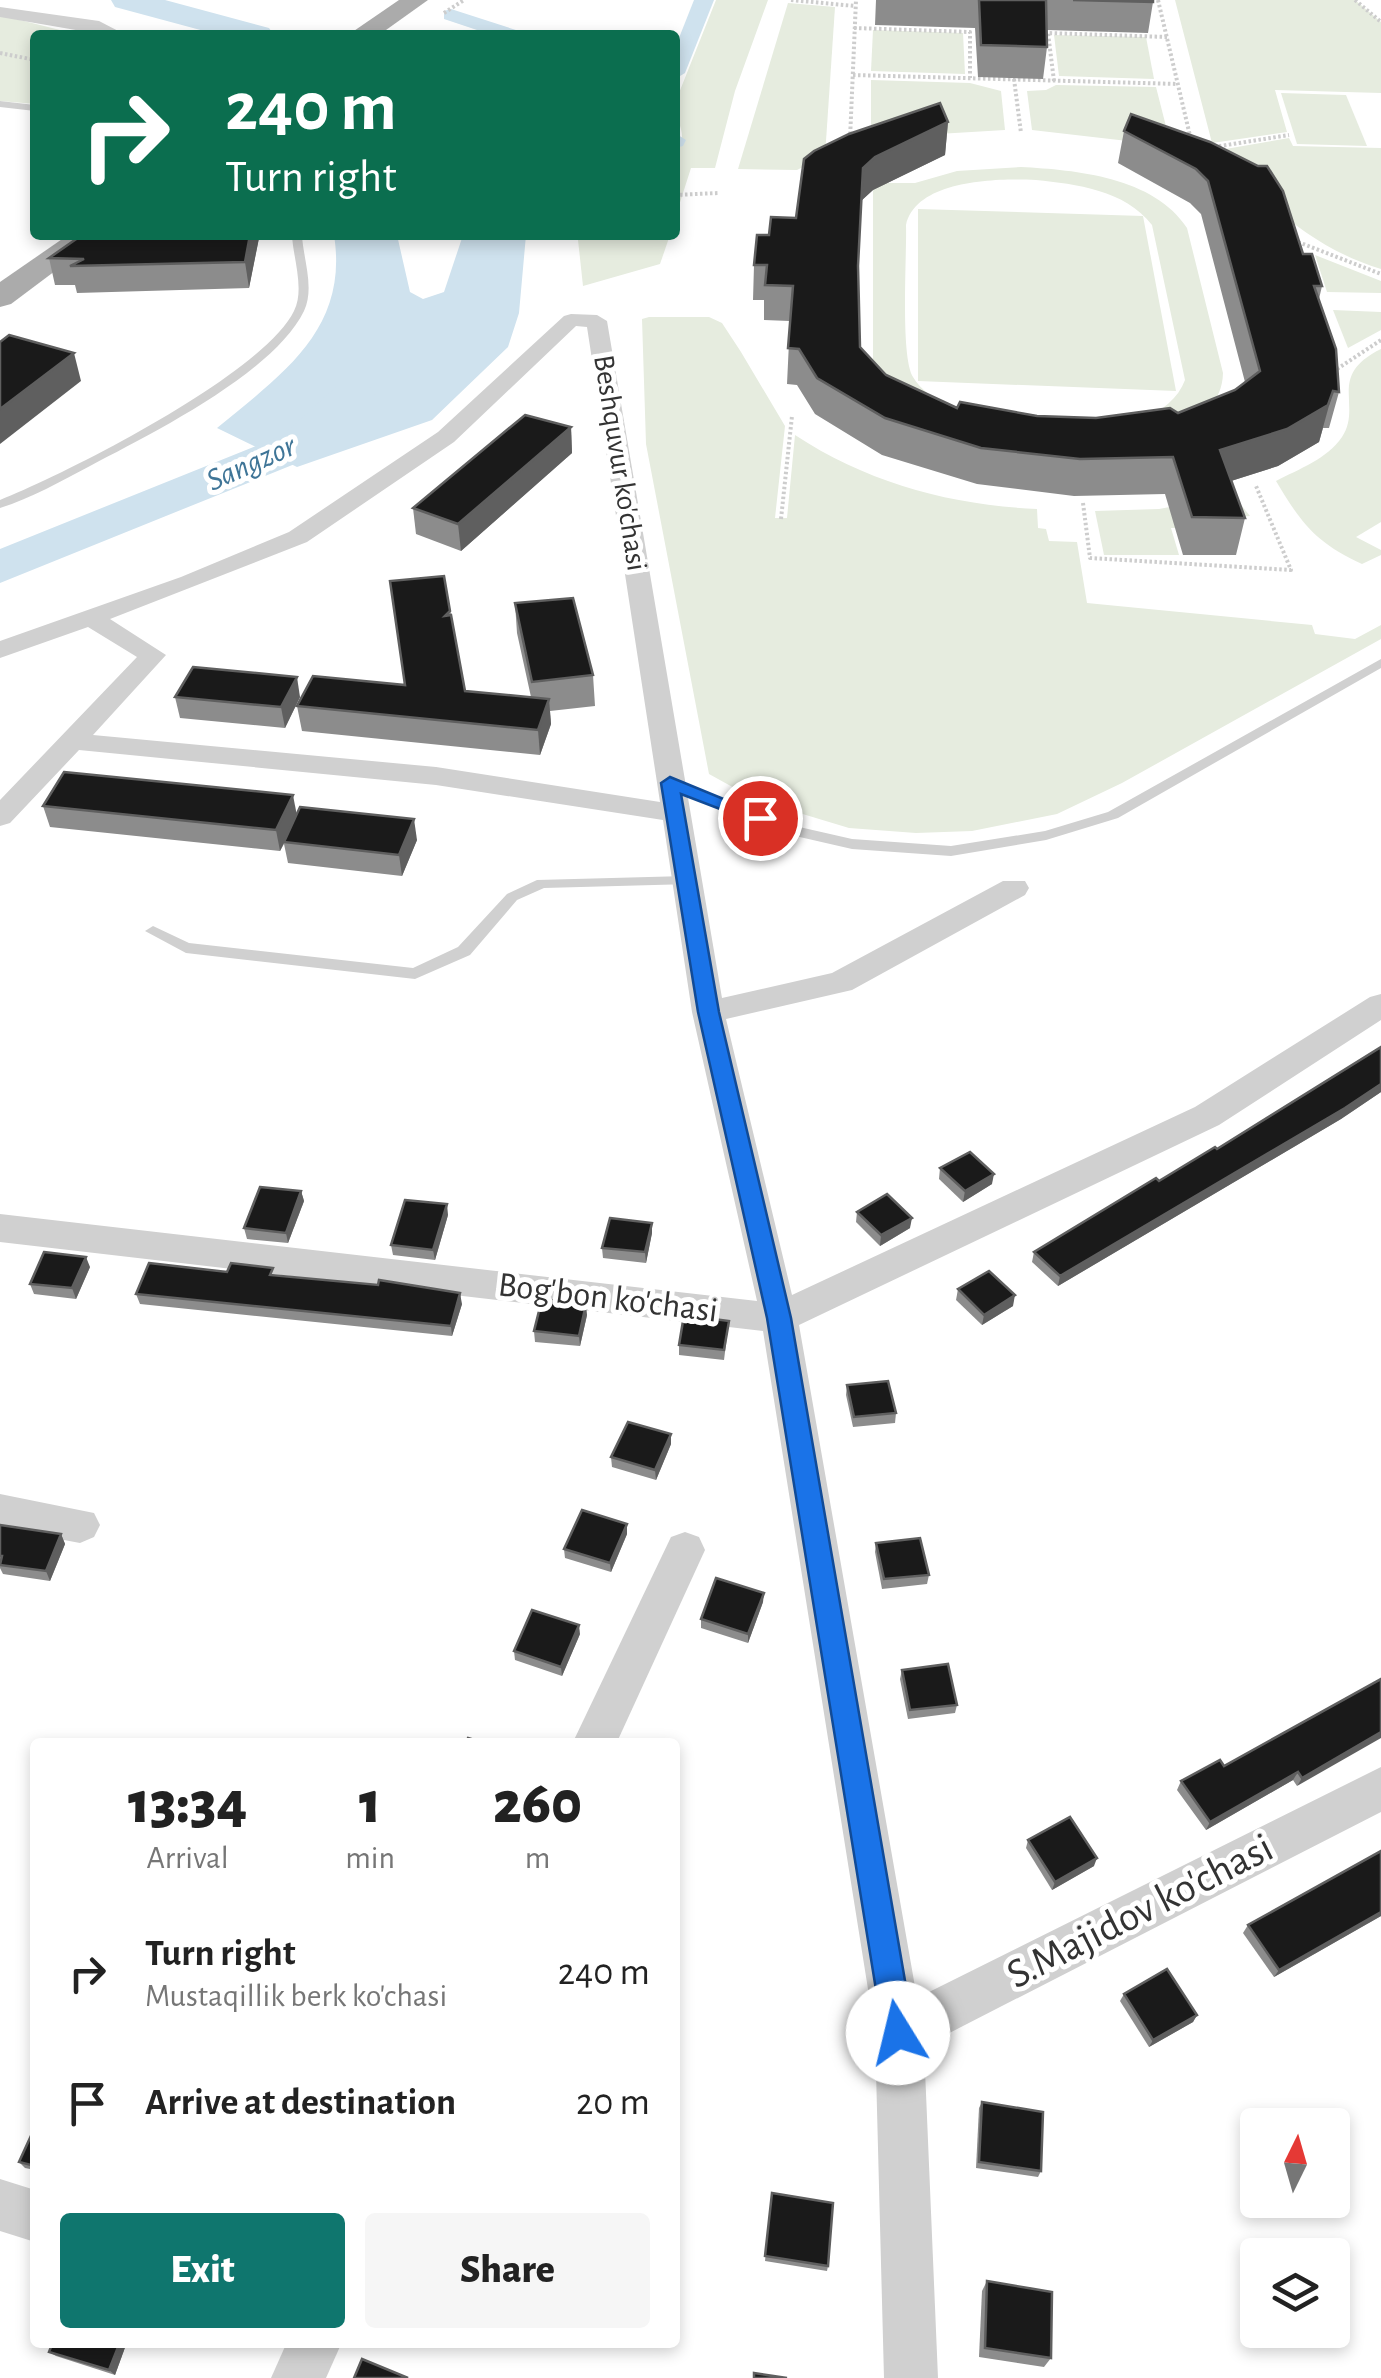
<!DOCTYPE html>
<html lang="en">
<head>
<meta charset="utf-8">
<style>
  :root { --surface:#fff; --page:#f6f6f6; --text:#222; --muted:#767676; --accent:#0f766e }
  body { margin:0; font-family:"Alegreya Sans",sans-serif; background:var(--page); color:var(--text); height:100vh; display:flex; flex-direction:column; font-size:38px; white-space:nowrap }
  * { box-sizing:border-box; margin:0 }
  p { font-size:32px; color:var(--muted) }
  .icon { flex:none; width:55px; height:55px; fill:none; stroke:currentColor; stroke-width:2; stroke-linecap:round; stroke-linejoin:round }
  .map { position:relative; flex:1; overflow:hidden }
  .side { position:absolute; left:30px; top:1738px; width:650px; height:610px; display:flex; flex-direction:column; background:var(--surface); border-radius:10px; box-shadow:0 5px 15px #0003 }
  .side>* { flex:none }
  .banner { position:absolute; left:30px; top:30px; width:650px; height:210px; border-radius:10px; box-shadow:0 5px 15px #0003; background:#0b6e4f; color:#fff; overflow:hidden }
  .needle { width:65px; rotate:5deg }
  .controls { position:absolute; left:1240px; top:2108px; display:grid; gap:20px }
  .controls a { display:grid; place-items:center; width:110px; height:110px; border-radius:10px; background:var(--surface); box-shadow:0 5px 15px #0003; font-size:50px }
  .pin { position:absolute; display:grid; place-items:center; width:85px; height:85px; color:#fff; margin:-42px; border:5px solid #fff; border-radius:50%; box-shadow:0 2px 10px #0007 }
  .me { position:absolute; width:110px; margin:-55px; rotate:351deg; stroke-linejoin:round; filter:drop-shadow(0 0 8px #0008) }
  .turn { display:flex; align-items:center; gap:35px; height:210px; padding:0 30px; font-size:45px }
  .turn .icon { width:130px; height:130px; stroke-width:2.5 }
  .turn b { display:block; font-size:70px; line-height:85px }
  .eta { display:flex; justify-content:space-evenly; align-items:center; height:170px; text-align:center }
  .eta b { font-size:60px; font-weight:800; line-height:70px }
  .button { display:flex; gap:20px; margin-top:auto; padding:20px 30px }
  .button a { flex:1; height:115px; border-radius:10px; background:var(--accent); color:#fff; font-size:40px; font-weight:800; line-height:115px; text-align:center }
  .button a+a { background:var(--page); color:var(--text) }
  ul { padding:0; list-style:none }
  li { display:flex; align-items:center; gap:30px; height:130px; padding:0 30px }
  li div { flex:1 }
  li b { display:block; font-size:38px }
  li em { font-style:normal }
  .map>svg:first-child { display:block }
  .green { fill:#e6ecdf; fill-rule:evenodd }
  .water { fill:#cfe2ee }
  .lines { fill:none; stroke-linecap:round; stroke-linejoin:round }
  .canal { fill:#cfe2ee; fill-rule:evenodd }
  .river { fill:#cfe2ee; fill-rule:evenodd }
  .path { stroke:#cdcdcd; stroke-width:4; stroke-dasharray:2.5 2.5; stroke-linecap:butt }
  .service { fill:#d0d0d0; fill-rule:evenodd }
  .minor { fill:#d0d0d0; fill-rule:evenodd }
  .primary { fill:#ababab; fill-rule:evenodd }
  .wall { fill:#8c8c8c }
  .shaded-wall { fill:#5f5f5f }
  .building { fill:#1a1a1a; stroke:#5f5f5f; stroke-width:2.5 }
  .route { fill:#1a73e8; stroke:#114b97; stroke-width:2.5 }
  .labels { text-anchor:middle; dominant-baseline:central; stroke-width:10; stroke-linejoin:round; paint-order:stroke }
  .far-street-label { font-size:30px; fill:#333; stroke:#fff }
  .far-water-label { font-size:32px; font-style:italic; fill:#3f7597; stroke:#fff }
  .street-label { font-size:35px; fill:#333; stroke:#fff }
  .near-street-label { font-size:42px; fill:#333; stroke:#fff }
</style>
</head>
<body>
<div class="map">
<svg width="1381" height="2378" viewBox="0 0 1381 2378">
  <rect width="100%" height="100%" fill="#fff"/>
  <g class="green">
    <path d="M716 0H768L735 91 715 168H691L675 218V143L682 139C683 128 675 116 675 103Z"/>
    <path d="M1175 0H1355L1381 22V93L1275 90 1287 132 1212 143Z"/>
    <path d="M788 3 835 7 825 156 797 170 738 169Z"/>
    <path d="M0 15 80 35H35V104L0 101Z"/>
    <path d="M873 30 963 33 965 74 871 71Z"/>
    <path d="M1054 35 1146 37 1154 79 1059 76Z"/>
    <path d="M871 80 970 83 1001 91 1005 130 871 138Z"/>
    <path d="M1056 85 1156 87 1171 146 1032 130 1027 91 1046 90Z"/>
    <path d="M1281 93 1346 95 1367 146 1297 144Z"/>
    <path d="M1289 138 1293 146 1381 148V269C1307 246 1268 202 1214 151Z"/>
    <path d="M1021 167C1076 170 1154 177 1187 228L1223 373C1221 455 1060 453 1004 442 975 437 951 425 923 416 905 410 889 416 873 403V190L886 183H915L957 171ZM1036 180C1076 184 1125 190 1152 225L1185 380C1156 459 951 440 913 377 900 356 907 254 906 225 916 179 1000 178 1036 180Z"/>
    <path d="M918 209 1143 216 1176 391 918 381Z"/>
    <path d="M621 235H670L660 264 583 286 578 240Z"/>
    <path d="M1315 255 1381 281V293L1327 292Z"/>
    <path d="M1333 310 1381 312V330L1348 348Z"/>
    <path d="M649 317H709L722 323 741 352 785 426 775 518H787L795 435C868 483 950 505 1037 509L1038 528 1046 529 1049 541 1077 542 1087 603 1312 625 1315 634 1355 639 1381 625V639L1122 783 1057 814 972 831 916 833 849 828 756 800 709 774 646 444 642 319Z"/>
    <path d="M1381 349V522L1356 537 1381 550V555L1362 564C1316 543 1301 523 1276 481 1299 469 1327 459 1342 437 1363 405 1326 376 1381 349Z"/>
    <path d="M1233 495 1250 516 1214 519 1220 528H1171L1179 555H1104L1095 511 1159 509Z"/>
  </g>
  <path class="water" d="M334 235H397L410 292 423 299 444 292 463 235H526L519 313 508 347 432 420 297 467 217 428C282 374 349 330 334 235Z"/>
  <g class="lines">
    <g class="canal">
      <path d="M694 0H714L685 73 675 79V48Z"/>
      <path d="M451 9 519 31 522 35H492L444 19V11Z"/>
      <path d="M675 133 686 140 683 146 675 148Z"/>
    </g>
    <g class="river">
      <path d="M111 0H165L269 28 274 35H219L115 7Z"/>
      <path d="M353 382 369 386 376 396 317 455 0 583V549L283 435 337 386Z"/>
    </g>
    <g class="path">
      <path d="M791 0 855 6"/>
      <path d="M1158 0 1191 140"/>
      <path d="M1355 0 1381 22"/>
      <path d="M444 13 464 0"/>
      <path d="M854 28 970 32V78"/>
      <path d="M0 53 35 60"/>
      <path d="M853 75 1178 84"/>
      <path d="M1014 79 1021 133"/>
      <path d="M1054 81 1048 33 1167 37"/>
      <path d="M850 139 856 0"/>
      <path d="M1214 147 1289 135"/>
      <path d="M675 195 718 193"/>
      <path d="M1298 242 1381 274"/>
      <path d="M1337 369 1381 340"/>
      <path d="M1083 503 1090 558 1291 570 1256 486"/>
      <path d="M781 519 792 416"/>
    </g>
    <g class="service">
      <path d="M0 101 35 105V111L0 107Z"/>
      <path d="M292 235H302C303 258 315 288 304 311 274 373 151 434 90 466 61 481 32 498 0 508V500C68 473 263 374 294 311 305 289 293 258 292 235Z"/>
      <path d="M1381 659V668L1118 818 1046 840 951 856 852 849 791 835 663 783 670 779 675 780 795 826 852 839 951 846 1045 831 1108 812Z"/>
      <path d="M686 876 691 878 694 881 691 884 544 888 517 900 470 955 415 979 186 953 145 931 153 926 189 943 413 968 458 947 507 894 537 880Z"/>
    </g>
    <g class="minor">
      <path d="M0 7 99 21 126 35H105L0 17Z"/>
      <path d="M571 314 597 315 607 321 722 998 832 973 1003 881H1025L1029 888 1025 895 852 990 726 1019 792 1295 1195 1107 1370 997 1381 994V1020L1219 1125 799 1325 917 1998 1381 1767V1812L924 2046 938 2378H884L875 2033 763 1331 0 1242V1214L757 1301 692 1012 663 820 436 785 79 750 10 823 0 826V800L137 657 88 627 0 658V641L181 577 289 532 438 432 564 316ZM576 326 587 327 660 802 436 767 93 735 166 655 110 619 307 542 454 442Z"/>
      <path d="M0 1494 94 1513 100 1525 94 1537 80 1543 0 1528Z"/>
      <path d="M685 1532 699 1537 705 1550 617 1742H573L671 1537Z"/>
      <path d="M0 2179 35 2190V2242L0 2231Z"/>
      <path d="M287 2342H342L326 2378H271Z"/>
    </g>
    <g class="primary">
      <path d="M399 0H428L379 35H348Z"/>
      <path d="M68 235H103L11 304 0 307V282Z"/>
    </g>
  </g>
  <g class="wall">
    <path d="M876 0H1153V2L1148 33 1047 30V47L1043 79 978 77 975 28 875 25Z"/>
    <path d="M1131 114 1303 254 1322 286 1319 299 1339 392 1329 428H1323L1319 442 1278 466 1231 481 1245 518 1236 555H1183L1165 494 1074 496 977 484 882 455 815 414 797 385 787 384 790 321 764 320V300H753L754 265 769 235 948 122 945 155 873 190 861 201 858 266 860 347 886 375 957 408 1037 416 1096 418 1178 413 1235 390 1245 382 1201 214 1190 203 1118 163 1124 131Z"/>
    <path d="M259 238 249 288 77 293 75 285H55L49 258Z"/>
    <path d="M571 427 572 453 461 551 416 534 413 508Z"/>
    <path d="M444 576 465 691 531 697 517 633 515 603 593 675 595 706 550 711 551 724 540 755 302 731 297 706 405 685Z"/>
    <path d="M175 697H300L285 728 180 718Z"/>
    <path d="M43 806 297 815 417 840 402 876 288 863 284 844 280 851 50 827Z"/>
    <path d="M1381 1047V1092L1341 1119 1058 1286 1032 1262 1034 1252 1217 1149Z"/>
    <path d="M940 1168 992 1184 963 1202 939 1179Z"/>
    <path d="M301 1191 304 1201 288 1243 247 1239 244 1228Z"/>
    <path d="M857 1212 910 1228 880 1246 856 1222Z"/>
    <path d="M448 1215 435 1260 393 1255 391 1245Z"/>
    <path d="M652 1223V1233L646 1263 603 1258 602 1248Z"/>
    <path d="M90 1267 76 1299 34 1294 30 1284Z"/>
    <path d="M227 1272 275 1276 462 1304 452 1336 140 1304 136 1294Z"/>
    <path d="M958 1289 1013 1306 982 1325 956 1300Z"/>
    <path d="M587 1315 580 1346 535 1342 534 1331Z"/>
    <path d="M729 1321 724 1360 679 1355V1345Z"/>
    <path d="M847 1385 896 1413 895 1423 853 1427 846 1395Z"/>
    <path d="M671 1434V1444L656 1480 612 1467 611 1457Z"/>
    <path d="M627 1524V1534L611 1572 565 1558 564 1549Z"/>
    <path d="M0 1525 61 1534 65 1544 50 1581 3 1574 0 1568Z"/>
    <path d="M876 1543 929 1575 927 1584 882 1589 875 1552Z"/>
    <path d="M763 1602 748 1643 701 1628V1619Z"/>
    <path d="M580 1634 562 1676 515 1660 514 1651Z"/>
    <path d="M902 1670 957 1705 955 1713 908 1719 900 1679Z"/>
    <path d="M1381 1679 1297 1786 1293 1780 1206 1830 1177 1790 1181 1781 1224 1766Z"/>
    <path d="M1028 1840 1094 1866 1052 1890 1026 1848Z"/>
    <path d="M1381 1851V1916L1274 1977 1243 1933 1248 1925Z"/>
    <path d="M1124 1994 1197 2015 1193 2022 1149 2047 1120 2001Z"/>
    <path d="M982 2102 1041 2171 1038 2177 976 2168 979 2108Z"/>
    <path d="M35 2127V2170L25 2168 19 2162Z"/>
    <path d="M772 2193 828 2266 827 2271 765 2261Z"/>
    <path d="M987 2281 1051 2358 1044 2367 979 2357 982 2291Z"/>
    <path d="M127 2342 115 2375 56 2356 49 2352Z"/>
  </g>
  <g class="shaded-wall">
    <path d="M948 122 945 155 873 190 861 201 863 168 875 157Z"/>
    <path d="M250 235H258L259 238 249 288 245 262Z"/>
    <path d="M74 353 81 381 0 444V409Z"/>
    <path d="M1333 391 1319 442 1278 466 1212 487 1220 450Z"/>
    <path d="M571 427 572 453 461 551 458 524Z"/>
    <path d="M297 677 300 697 285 728 281 707Z"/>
    <path d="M549 699 551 724 540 755 538 730Z"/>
    <path d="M293 795 297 816 280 851 276 830Z"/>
    <path d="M414 819 417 840 402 876 399 855Z"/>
    <path d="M1381 1084V1092L1341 1119 1058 1286 1060 1276Z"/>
    <path d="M994 1174 992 1184 963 1202 965 1191Z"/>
    <path d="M301 1191 304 1201 288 1243 286 1233Z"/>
    <path d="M447 1204 448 1215 435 1260 433 1250Z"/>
    <path d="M912 1218 910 1228 880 1246 881 1235Z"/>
    <path d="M652 1223V1233L646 1263 645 1252Z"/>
    <path d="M86 1257 90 1267 76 1299 72 1288Z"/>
    <path d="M460 1293 462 1304 452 1336 451 1326Z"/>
    <path d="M1015 1295 1013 1306 982 1325 984 1315Z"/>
    <path d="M586 1304 587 1315 580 1346 579 1336Z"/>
    <path d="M671 1434V1444L656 1480 655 1470Z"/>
    <path d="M627 1524V1534L611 1572 610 1563Z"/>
    <path d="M61 1534 65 1544 50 1581 46 1571Z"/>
    <path d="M764 1593 763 1602 748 1643V1634Z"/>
    <path d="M579 1625 580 1634 562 1676 561 1667Z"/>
    <path d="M1381 1732V1738L1297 1786 1302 1778Z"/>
    <path d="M1298 1772 1293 1780 1206 1830 1210 1822Z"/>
    <path d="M1097 1858 1094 1866 1052 1890 1055 1882Z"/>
    <path d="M1381 1912V1916L1274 1977 1279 1970Z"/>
    <path d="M1197 2015 1193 2022 1149 2047 1153 2040Z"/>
    <path d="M120 2342H127L115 2375 109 2370Z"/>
  </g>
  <g class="building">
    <path d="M979 0H1046L1047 47 981 45Z"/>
    <path d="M1073 0H1153V2Z"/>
    <path d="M940 103 948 122 875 157 863 168 858 266 860 347 886 375 957 408 960 402 1037 416 1096 418 1170 408 1178 413 1235 390 1260 371 1208 181 1196 169 1124 131 1131 114 1210 142 1258 166H1267L1283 191 1303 254H1312L1322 286H1314L1336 349 1339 392 1333 391 1328 405 1287 429 1220 450 1245 518 1192 517 1173 457 1080 459 981 448 885 418 817 378 799 349 788 348 793 286 765 285 767 265H754L757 235H769L771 217 796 218 804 159 814 151 849 134Z"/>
    <path d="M82 235H250L245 262 70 266 84 259 49 258Z"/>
    <path d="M9 335 74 353 0 409V342Z"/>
    <path d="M525 415 571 427 458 524 413 508Z"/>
    <path d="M444 576 450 611 445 616 451 615 465 691 549 699 538 730 297 706 313 676 405 685 390 581Z"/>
    <path d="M573 598 593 675 532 682 515 603Z"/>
    <path d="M193 667 297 677 281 707 175 697Z"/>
    <path d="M64 772 293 795 276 830 43 806Z"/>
    <path d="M300 807 414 819 399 855 284 842Z"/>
    <path d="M1381 1047V1084L1345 1108 1060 1276 1034 1252 1156 1178 1159 1181 1215 1147 1217 1149Z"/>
    <path d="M970 1152 994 1174 965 1191 940 1168Z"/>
    <path d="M260 1187 301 1191 286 1233 244 1228Z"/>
    <path d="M887 1194 912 1218 881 1235 857 1212Z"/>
    <path d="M405 1200 447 1204 433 1250 391 1245Z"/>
    <path d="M610 1218 652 1223 645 1252 602 1248Z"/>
    <path d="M44 1252 86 1257 72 1288 30 1284Z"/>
    <path d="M149 1263 227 1272 231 1263 273 1268 270 1275 378 1285 379 1280 460 1293 451 1326 136 1294Z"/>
    <path d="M989 1271 1015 1295 984 1315 958 1289Z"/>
    <path d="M542 1299 586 1304 579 1336 534 1331Z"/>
    <path d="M684 1315 729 1321 724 1350 679 1345Z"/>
    <path d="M888 1381 896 1413 854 1417 847 1385Z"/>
    <path d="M628 1422 671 1434 655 1470 611 1457Z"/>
    <path d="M582 1510 627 1524 610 1563 564 1549Z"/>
    <path d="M0 1525 61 1534 46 1571 0 1565 2 1556H0Z"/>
    <path d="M920 1538 929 1575 884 1579 876 1543Z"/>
    <path d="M716 1578 764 1593 748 1634 701 1619Z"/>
    <path d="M532 1610 579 1625 561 1667 514 1651Z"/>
    <path d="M948 1664 957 1705 910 1710 902 1670Z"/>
    <path d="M1381 1679V1732L1302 1778 1298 1772 1210 1822 1181 1781 1220 1760 1224 1766Z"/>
    <path d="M468 1738 481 1742H466Z"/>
    <path d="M1070 1817 1097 1858 1055 1882 1028 1840Z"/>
    <path d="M1381 1851V1912L1279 1970 1248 1925Z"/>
    <path d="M1167 1969 1197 2015 1153 2040 1124 1994Z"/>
    <path d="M982 2102 1043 2112 1041 2171 979 2162Z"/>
    <path d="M35 2127V2166L19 2162Z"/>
    <path d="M772 2193 833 2203 828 2266 765 2256Z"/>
    <path d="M987 2281 1052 2292 1051 2358 985 2348Z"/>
    <path d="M53 2342H120L109 2370 49 2352Z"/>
    <path d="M362 2359 408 2378H354Z"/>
    <path d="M754 2373 787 2378H754Z"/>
  </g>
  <path class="route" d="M670 777 770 818 760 824 754 822 681 794 719 1012 791 1318 914 2033 910 2044 898 2049 887 2044 883 2033 767 1318 698 1012 661 783Z"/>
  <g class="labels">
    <g class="far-street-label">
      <text transform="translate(620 463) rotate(81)">Beshquvur ko'chasi</text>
    </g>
    <g class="far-water-label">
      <text transform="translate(251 463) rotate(-24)">Sangzor</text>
    </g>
    <g class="street-label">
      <text transform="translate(608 1298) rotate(7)">Bog'bon ko'chasi</text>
    </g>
    <g class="near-street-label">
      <text transform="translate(1140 1911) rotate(-27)">S.Majidov ko'chasi</text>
    </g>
  </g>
</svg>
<div class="controls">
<a><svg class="needle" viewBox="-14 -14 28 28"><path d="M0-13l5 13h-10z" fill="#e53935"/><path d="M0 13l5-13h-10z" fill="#767676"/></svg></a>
<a><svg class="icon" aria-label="layers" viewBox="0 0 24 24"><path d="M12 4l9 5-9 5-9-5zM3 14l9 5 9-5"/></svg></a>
</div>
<div class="pin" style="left:760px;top:818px;background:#d93025"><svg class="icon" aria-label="arrive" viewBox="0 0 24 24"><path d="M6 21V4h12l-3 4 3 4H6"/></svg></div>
<svg class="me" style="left:898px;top:2033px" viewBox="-20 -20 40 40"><circle r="19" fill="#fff"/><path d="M0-13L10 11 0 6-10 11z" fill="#1a73e8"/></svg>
<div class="banner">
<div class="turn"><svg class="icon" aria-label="right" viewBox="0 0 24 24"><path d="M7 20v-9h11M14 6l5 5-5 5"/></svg><div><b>240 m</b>Turn right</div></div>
</div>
<section class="side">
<div class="eta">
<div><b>13:34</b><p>Arrival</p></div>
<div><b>1</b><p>min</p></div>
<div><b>260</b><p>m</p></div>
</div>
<ul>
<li><svg class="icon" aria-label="right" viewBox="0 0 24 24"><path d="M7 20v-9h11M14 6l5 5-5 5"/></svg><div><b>Turn right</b><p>Mustaqillik berk ko'chasi</p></div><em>240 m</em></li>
<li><svg class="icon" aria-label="arrive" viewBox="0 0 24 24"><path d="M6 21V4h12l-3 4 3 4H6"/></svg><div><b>Arrive at destination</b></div><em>20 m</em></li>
</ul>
<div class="button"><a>Exit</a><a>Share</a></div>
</section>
</div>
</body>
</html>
